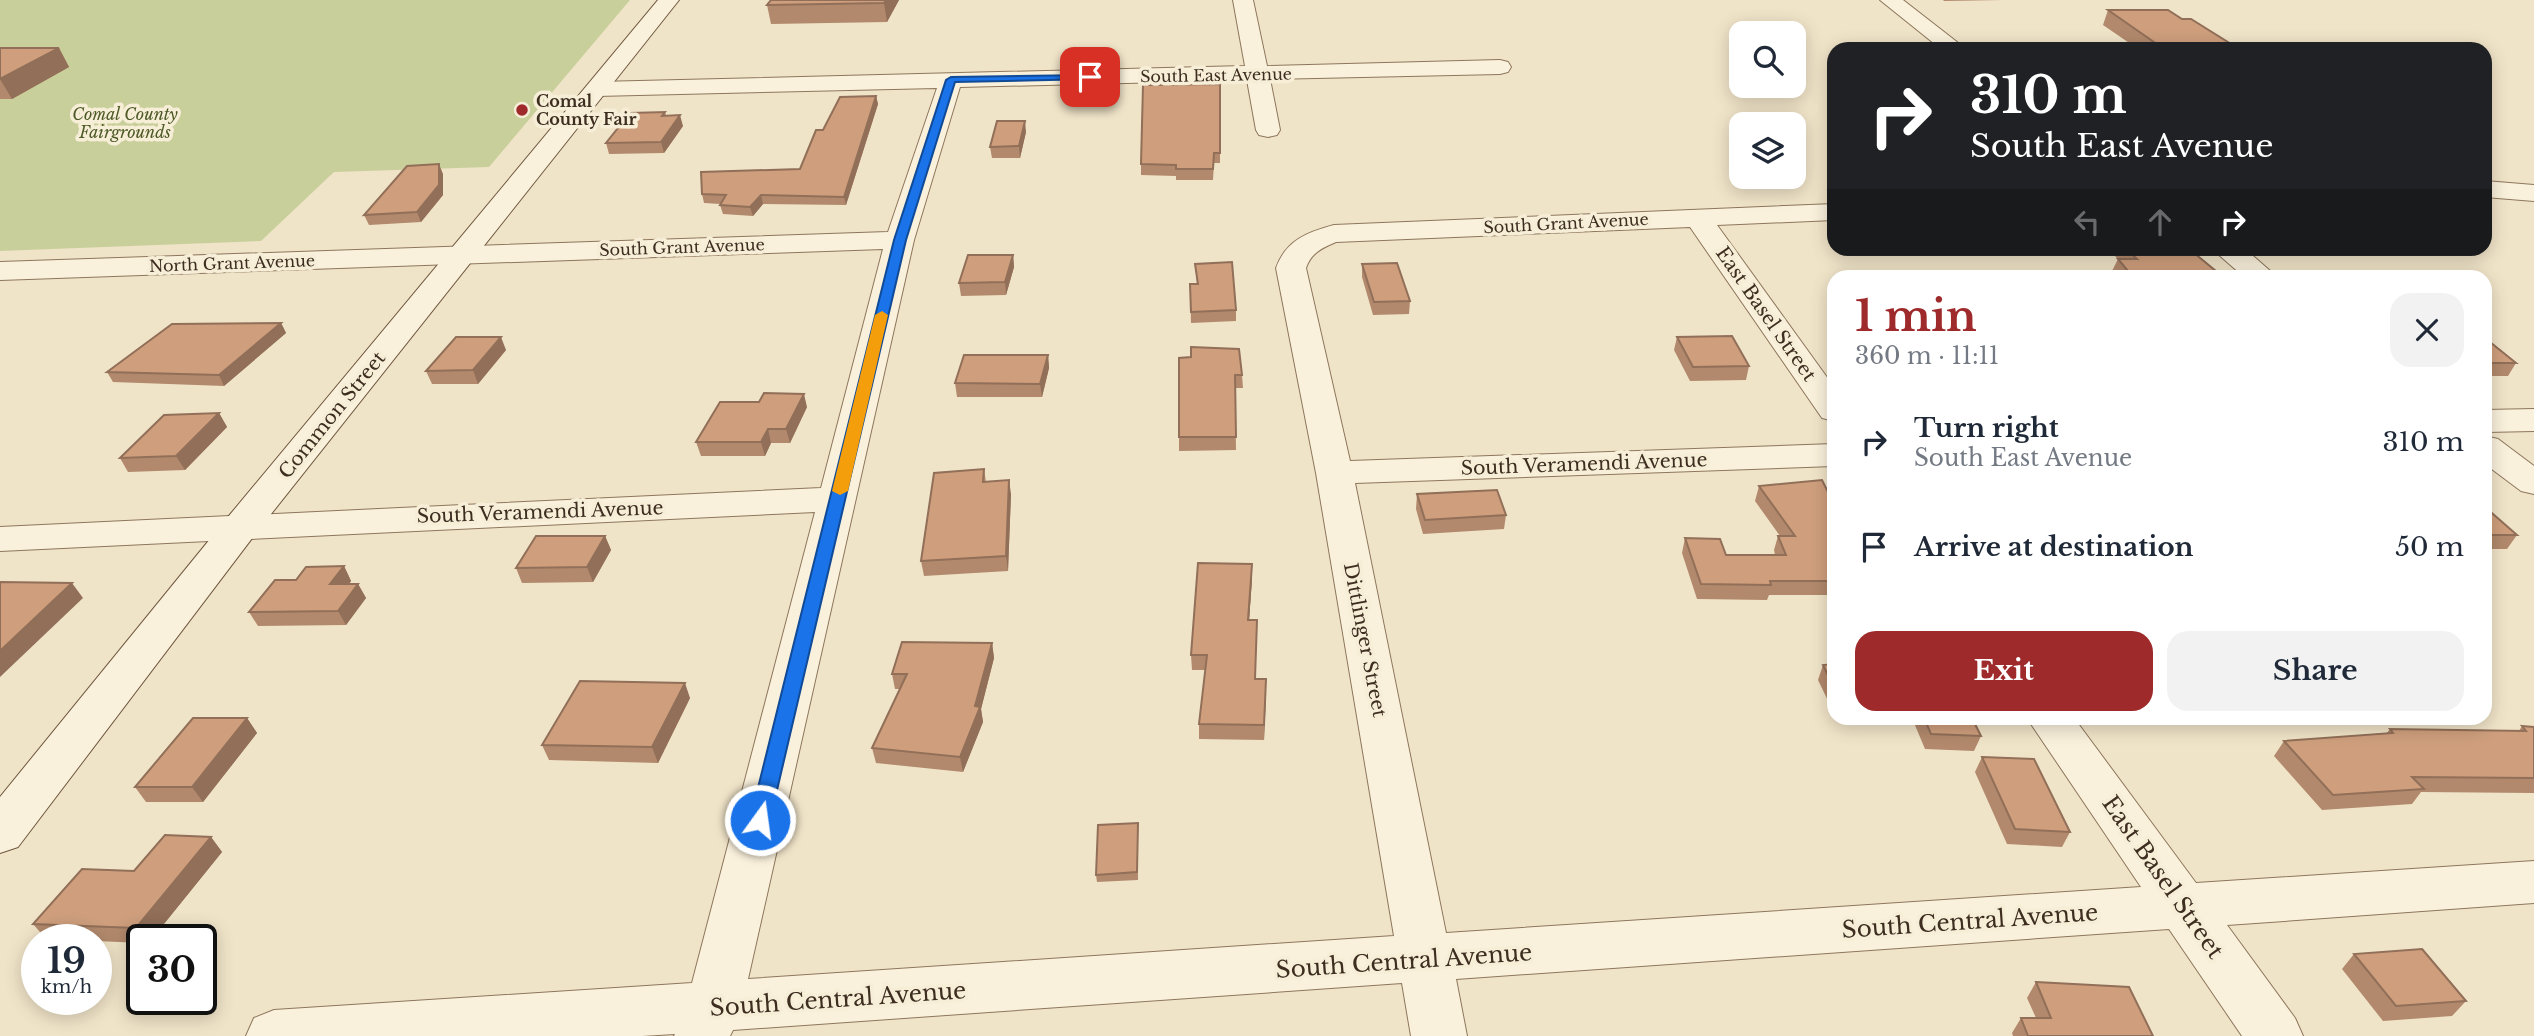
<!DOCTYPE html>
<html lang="en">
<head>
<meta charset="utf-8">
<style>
  :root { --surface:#fff; --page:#f2f2f3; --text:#1f2937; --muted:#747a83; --accent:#9e2a2b }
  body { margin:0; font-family:"Libre Baskerville",serif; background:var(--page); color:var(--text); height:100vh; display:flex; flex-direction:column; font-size:26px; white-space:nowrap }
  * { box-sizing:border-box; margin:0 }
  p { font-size:23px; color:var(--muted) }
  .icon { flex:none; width:38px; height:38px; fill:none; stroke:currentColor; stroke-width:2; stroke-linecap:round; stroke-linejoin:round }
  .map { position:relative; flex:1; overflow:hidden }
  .sheet { position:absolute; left:1827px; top:270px; width:665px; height:455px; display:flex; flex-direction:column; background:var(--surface); border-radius:21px; box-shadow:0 4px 18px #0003 }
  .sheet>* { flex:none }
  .hud { position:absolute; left:1827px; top:42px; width:665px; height:214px; border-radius:21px; box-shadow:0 4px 18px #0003; background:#202124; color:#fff; overflow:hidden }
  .fabs { position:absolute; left:1729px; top:21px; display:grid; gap:14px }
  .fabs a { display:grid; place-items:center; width:77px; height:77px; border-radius:14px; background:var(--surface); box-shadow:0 4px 18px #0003; font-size:35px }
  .speed { position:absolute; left:21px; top:924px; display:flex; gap:14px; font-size:35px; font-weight:700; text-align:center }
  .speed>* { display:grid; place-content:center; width:91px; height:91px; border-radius:50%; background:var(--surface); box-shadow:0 4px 18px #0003; line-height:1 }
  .speed small { font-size:18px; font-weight:400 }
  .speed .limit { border:4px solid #111; border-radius:10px; background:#fff; color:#111 }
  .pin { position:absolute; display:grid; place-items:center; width:60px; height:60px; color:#fff; margin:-30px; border-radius:14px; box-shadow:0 4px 10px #0006 }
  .me { position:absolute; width:77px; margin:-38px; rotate:14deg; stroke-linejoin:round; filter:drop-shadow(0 0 5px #0008) }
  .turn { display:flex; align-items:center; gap:24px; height:147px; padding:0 28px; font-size:32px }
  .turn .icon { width:91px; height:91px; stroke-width:2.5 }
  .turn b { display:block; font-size:49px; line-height:60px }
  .lanes { display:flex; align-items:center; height:66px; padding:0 28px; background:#0003; justify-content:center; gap:35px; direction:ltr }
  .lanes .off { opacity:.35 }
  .round { display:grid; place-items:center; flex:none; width:74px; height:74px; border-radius:21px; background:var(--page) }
  .headline { display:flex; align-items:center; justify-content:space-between; height:119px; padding:0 28px }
  h1 { font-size:42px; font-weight:800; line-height:52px; color:var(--accent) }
  .button { display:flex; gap:14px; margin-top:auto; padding:14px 28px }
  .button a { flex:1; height:80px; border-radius:21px; background:var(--accent); color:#fff; font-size:28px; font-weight:800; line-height:80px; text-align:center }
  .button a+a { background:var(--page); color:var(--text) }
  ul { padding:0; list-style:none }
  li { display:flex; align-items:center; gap:21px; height:105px; padding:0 28px }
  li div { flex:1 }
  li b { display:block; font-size:26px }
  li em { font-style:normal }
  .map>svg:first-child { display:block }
  .green { fill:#c9cf9b }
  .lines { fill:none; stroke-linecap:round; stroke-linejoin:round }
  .street-casing { stroke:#8d765c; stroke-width:2 }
  .secondary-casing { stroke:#6f573f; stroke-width:2 }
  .street { fill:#faf1dc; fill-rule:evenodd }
  .secondary { fill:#faf1dc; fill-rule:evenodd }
  .wall { fill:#b2896c }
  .shaded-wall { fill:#916f58 }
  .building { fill:#cf9f7d; stroke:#916f58; stroke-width:2 }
  .route { fill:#1a73e8; stroke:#114b97; stroke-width:2 }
  .slow { fill:#f59e0b }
  .poi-dot { fill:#9e2a2b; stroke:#f7eed8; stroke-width:2.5 }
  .labels { text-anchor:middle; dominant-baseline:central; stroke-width:7; stroke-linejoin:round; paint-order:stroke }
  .far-street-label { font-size:16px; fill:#3d2e20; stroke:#f7eed8 }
  .far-poi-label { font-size:16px; font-weight:bold; fill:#3d2e20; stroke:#f7eed8; text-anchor:start }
  .far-park-label { font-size:16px; font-style:italic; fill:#4d5a26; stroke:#f7eed8 }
  .street-label { font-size:19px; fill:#3d2e20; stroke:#f7eed8 }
  .near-street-label { font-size:23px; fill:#3d2e20; stroke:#f7eed8 }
</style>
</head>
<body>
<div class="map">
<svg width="2534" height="1036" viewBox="0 0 2534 1036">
  <rect width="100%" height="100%" fill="#f0e4c8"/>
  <path class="green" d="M0 0H630L489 167 334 172 261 241 0 251Z"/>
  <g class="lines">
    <defs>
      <g id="street">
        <path d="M1233 0H1253L1267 66 1500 60 1508 62 1511 67 1508 72 1500 74 1270 79 1280 130 1277 135 1268 137 1259 135 1256 130 1247 80 960 87 914 240 748 979 1394 936 1316 473 1276 268C1286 240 1308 232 1334 225L1834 204V220L1717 225 1834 387V421L1822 418 1690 227 1336 242C1322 248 1311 253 1306 268L1350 461 1834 444V466L1355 483 1446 933 2141 887 2027 718H2074L2196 883 2534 861V903L2227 925 2295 1018 2303 1036H2242L2169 929 1456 979 1467 1036H1411L1402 983 733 1030 730 1036H674L675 1034 642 1036H246L254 1018 274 1010 692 983 815 512 0 551V527L821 488 883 249 0 280V262L888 232 937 88 597 96 589 94 585 89 589 84 597 82 1245 66Z"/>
        <path d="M1880 0H1903L1966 49H1941Z"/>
        <path d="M2485 181 2534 185V201L2485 197Z"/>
        <path d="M2211 248H2244L2276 276H2243Z"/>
        <path d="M2534 409V431L2485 432V410Z"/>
        <path d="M2485 436 2498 439 2534 466V494L2521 491 2485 464Z"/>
      </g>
      <path id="secondary" d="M658 0H679L256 533 18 847 0 853V797L228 517Z"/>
    </defs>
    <use href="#street" class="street-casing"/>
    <use href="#secondary" class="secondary-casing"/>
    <use href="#street" class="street"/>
    <use href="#secondary" class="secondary"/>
  </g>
  <g class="wall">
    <path d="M771 0H899L887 22 771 24 767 5Z"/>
    <path d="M1943 0H2003L1944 1Z"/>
    <path d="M2108 10 2182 19 2239 49H2138L2103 25Z"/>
    <path d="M0 48H59L69 67 12 99H0Z"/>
    <path d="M1220 84V163H1214L1213 180H1176V176L1141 175V164Z"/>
    <path d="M876 96 878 104 846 205 763 204 753 216 723 214 720 205 721 204 704 203 702 194 800 169 823 130Z"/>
    <path d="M665 112 666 115 683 126 664 153 609 154 606 143Z"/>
    <path d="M1026 132 1020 158H992L990 147Z"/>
    <path d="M443 174V195L421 222 369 225 364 215Z"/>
    <path d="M2107 248H2188L2222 276H2117L2112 271 2118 259Z"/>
    <path d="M1013 255 1014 267 1006 295 961 296 959 283Z"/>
    <path d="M1195 264 1236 310V321L1191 323 1190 284H1197Z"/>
    <path d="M1362 264 1410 301 1409 314 1373 315 1362 277Z"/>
    <path d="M281 323 286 333 224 386 113 382 107 372Z"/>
    <path d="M1677 337 1749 366 1746 380 1690 381 1674 350Z"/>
    <path d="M2485 338 2516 363 2508 376H2485Z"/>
    <path d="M506 350 478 384H432L426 371Z"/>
    <path d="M1048 355 1049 368 1042 397H957L955 383Z"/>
    <path d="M1179 358 1242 375 1243 388H1235L1236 450 1179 451Z"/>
    <path d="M807 407 790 443H771L765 456H701L696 442Z"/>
    <path d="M219 413 227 427 185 470 128 472 120 458Z"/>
    <path d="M984 469 986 482 1011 494 1008 571 924 576 921 561Z"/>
    <path d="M1759 486 1834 504V595H1769L1767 600 1697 599 1682 553 1685 538 1726 555H1775L1774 550 1778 536H1780L1755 501Z"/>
    <path d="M1417 494 1506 515 1504 529 1423 534 1416 509Z"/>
    <path d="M2485 507 2517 535 2507 549H2485Z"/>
    <path d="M605 536 611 550 593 582 522 583 516 568Z"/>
    <path d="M344 566 351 581 349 584H358L366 598 346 625 258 626 249 612 296 580Z"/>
    <path d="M1252 579 1249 620 1256 679 1266 694 1264 740 1199 739V724L1205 670H1192L1191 655Z"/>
    <path d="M992 643 994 658 981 709 983 722 963 772 876 763 872 748 900 689H895L892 674Z"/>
    <path d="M1834 664V711H1833L1818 680 1823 665Z"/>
    <path d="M690 698 658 763 549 760 542 745Z"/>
    <path d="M247 718 257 733 203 802H146L135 787Z"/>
    <path d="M1912 718H1972L1981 736 1974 751 1925 749Z"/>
    <path d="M2522 726 2534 727V793L2421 792 2412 804 2322 810 2274 756 2284 741 2386 734 2390 729 2519 731Z"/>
    <path d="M1982 757 2070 832 2062 847 2007 844 1975 772Z"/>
    <path d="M1138 823V880L1097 882 1096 875Z"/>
    <path d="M211 837 222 852 151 940H142V943L96 941V940L46 939 33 924 134 871Z"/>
    <path d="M2354 954 2466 1001 2452 1016 2383 1021 2342 969Z"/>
    <path d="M2036 982 2153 1036H2013L2012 1033 2021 1018H2036L2027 998Z"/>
  </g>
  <g class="shaded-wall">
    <path d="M886 0H899L887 22 884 3Z"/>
    <path d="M59 48 69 67 12 99 0 79Z"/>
    <path d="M876 96 878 104 846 205 844 197Z"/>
    <path d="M680 115 683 126 664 153 661 142Z"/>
    <path d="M1025 121 1026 132 1020 158 1019 146Z"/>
    <path d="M439 164 443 174V195L421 222 417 212Z"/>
    <path d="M761 195 763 204 753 216 750 207Z"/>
    <path d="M1013 255 1014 267 1006 295 1005 282Z"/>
    <path d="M281 323 286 333 224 386 219 375Z"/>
    <path d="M501 337 506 350 478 384 473 370Z"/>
    <path d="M1048 355 1049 368 1042 397 1040 384Z"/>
    <path d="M804 394 807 407 790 443 786 429Z"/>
    <path d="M219 413 227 427 185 470 176 456Z"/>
    <path d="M768 429 771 443 765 456 761 442Z"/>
    <path d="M1009 480 1011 494 1008 571 1006 556Z"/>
    <path d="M605 536 611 550 593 582 587 567Z"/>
    <path d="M1252 564V579L1248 635V620Z"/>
    <path d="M344 566 351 581 338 599 330 584Z"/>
    <path d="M72 583 83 598 0 677V651Z"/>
    <path d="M358 584 366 598 346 625 338 611Z"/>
    <path d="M992 643 994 658 981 709 983 722 963 772 960 757 975 706Z"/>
    <path d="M1266 679V694L1264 740V725Z"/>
    <path d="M685 683 690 698 658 763 652 747Z"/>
    <path d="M247 718 257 733 203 802 192 787Z"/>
    <path d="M211 837 222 852 151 940H146L136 928Z"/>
  </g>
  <g class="building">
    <path d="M771 0H886L884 3 767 5Z"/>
    <path d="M2108 10H2168L2182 19H2191L2239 49H2164Z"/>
    <path d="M0 48H59L0 79Z"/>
    <path d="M1220 84V153H1214L1213 169H1176V165L1141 164 1143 85Z"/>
    <path d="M876 96 844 197 761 195 750 207 720 205 726 195 702 194 701 172 800 169 816 130H823L840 97Z"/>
    <path d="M665 112 662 116 680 115 661 142 606 143 630 113Z"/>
    <path d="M997 121H1025L1019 146 990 147Z"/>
    <path d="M439 164V185L417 212 364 215 407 166Z"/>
    <path d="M2125 248H2188L2222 276H2132L2118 259H2137Z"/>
    <path d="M968 255H1013L1005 282 959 283Z"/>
    <path d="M1232 262 1236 310 1191 312 1190 284H1198L1195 264Z"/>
    <path d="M1397 263 1410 301 1374 302 1362 264Z"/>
    <path d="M281 323 219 375 107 372 172 324Z"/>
    <path d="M1732 336 1749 366 1693 367 1677 337Z"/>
    <path d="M456 337H501L473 370 426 371Z"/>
    <path d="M2485 338 2516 363H2485Z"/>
    <path d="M1191 347 1239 349 1242 375H1235L1236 437H1179V358L1191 357Z"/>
    <path d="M964 355H1048L1040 384 955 383Z"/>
    <path d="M764 393 804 394 786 429H768L761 442H696L720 402H759Z"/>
    <path d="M219 413 176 456 120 458 164 415Z"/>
    <path d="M984 469 983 482 1009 480 1006 556 921 561 934 473Z"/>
    <path d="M1822 480 1834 504V581H1770L1771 585 1701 584 1685 538 1720 539 1726 555H1786L1778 536H1795L1759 486Z"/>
    <path d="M1497 490 1506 515 1425 520 1417 494Z"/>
    <path d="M2485 507 2517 535H2485Z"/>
    <path d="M536 536H605L587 567 516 568Z"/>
    <path d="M1198 563 1252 564 1248 620H1257L1255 679H1266L1264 725 1199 724 1207 655H1191Z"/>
    <path d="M344 566 330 584H358L338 611 249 612 275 580H296L306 567Z"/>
    <path d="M0 582 72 583 0 651Z"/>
    <path d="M902 642 992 643 975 706 980 707 960 757 872 748 907 674H892Z"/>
    <path d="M1834 664V688L1823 665Z"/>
    <path d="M580 681 685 683 652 747 542 745Z"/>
    <path d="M193 718H247L192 787H135Z"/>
    <path d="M1924 718H1972L1981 736 1931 734Z"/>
    <path d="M2522 726 2534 727V778L2412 777 2424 789 2333 795 2284 741 2393 733 2390 729 2526 731Z"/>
    <path d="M1982 757 2034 759 2070 832 2015 829Z"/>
    <path d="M1138 823 1137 872 1096 875 1098 825Z"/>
    <path d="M165 835 211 837 136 928 33 924 82 869 134 871Z"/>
    <path d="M2422 949 2466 1001 2396 1006 2354 954Z"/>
    <path d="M2036 982 2129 987 2153 1036H2028L2021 1018H2051Z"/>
  </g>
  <path class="route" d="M1090 75H1093V79L955 82 906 240 770 820 767 826 760 828 752 826 750 820 894 240 946 80 951 77Z"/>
  <path class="slow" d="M882 311 888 315 848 491 840 495 832 491 875 315Z"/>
  <circle class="poi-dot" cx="522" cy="110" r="7"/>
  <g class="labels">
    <g class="far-street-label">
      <text transform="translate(1216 75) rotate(-1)">South East Avenue</text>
      <text transform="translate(1566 223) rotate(-3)">South Grant Avenue</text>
      <text transform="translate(682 247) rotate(-2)">South Grant Avenue</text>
      <text transform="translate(232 263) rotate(-2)">North Grant Avenue</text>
    </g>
    <g class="far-poi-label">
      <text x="536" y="101">Comal<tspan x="536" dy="18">County Fair</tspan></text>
    </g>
    <g class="far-park-label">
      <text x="125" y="114">Comal County<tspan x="125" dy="18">Fairgrounds</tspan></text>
    </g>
    <g class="street-label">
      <text transform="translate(1766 314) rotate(55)">East Basel Street</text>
      <text transform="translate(332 415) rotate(-51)">Common Street</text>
      <text transform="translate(1584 464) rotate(-2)">South Veramendi Avenue</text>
      <text transform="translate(540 512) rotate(-2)">South Veramendi Avenue</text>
      <text transform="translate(1365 640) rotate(79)">Dittlinger Street</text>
    </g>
    <g class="near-street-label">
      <text transform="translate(2163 877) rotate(55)">East Basel Street</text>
      <text transform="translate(1970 921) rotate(-4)">South Central Avenue</text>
      <text transform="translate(1404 961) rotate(-4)">South Central Avenue</text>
      <text transform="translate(838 999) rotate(-4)">South Central Avenue</text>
    </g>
  </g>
</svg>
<div class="fabs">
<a><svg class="icon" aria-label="search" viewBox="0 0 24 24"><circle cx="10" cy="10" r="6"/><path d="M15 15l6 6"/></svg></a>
<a><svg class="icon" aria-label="layers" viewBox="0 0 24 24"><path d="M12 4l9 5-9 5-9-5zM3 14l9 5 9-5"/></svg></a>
</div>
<div class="speed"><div>19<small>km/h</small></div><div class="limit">30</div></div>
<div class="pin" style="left:1090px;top:77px;background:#d93025"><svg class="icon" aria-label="arrive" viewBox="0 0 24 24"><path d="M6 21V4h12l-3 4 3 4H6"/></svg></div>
<svg class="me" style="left:760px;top:820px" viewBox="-20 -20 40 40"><circle r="17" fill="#1a73e8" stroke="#fff" stroke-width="3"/><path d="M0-11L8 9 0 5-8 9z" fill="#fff"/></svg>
<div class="hud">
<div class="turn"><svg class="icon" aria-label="right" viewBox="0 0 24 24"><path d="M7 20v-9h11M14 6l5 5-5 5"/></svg><div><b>310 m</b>South East Avenue</div></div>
<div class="lanes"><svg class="icon off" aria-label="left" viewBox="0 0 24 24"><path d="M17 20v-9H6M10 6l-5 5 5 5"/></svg><svg class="icon off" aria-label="ahead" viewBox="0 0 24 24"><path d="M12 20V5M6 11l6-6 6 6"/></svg><svg class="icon" aria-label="right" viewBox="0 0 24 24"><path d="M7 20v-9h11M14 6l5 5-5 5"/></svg></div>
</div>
<section class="sheet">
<div class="headline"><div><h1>1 min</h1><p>360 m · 11:11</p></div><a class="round"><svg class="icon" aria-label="close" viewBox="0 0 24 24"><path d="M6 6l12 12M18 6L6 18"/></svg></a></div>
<ul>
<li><svg class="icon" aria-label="right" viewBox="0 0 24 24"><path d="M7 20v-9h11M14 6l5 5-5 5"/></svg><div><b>Turn right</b><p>South East Avenue</p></div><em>310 m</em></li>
<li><svg class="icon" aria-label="arrive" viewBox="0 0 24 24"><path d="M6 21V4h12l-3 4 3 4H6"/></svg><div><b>Arrive at destination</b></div><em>50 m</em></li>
</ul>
<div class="button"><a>Exit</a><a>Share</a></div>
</section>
</div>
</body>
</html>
